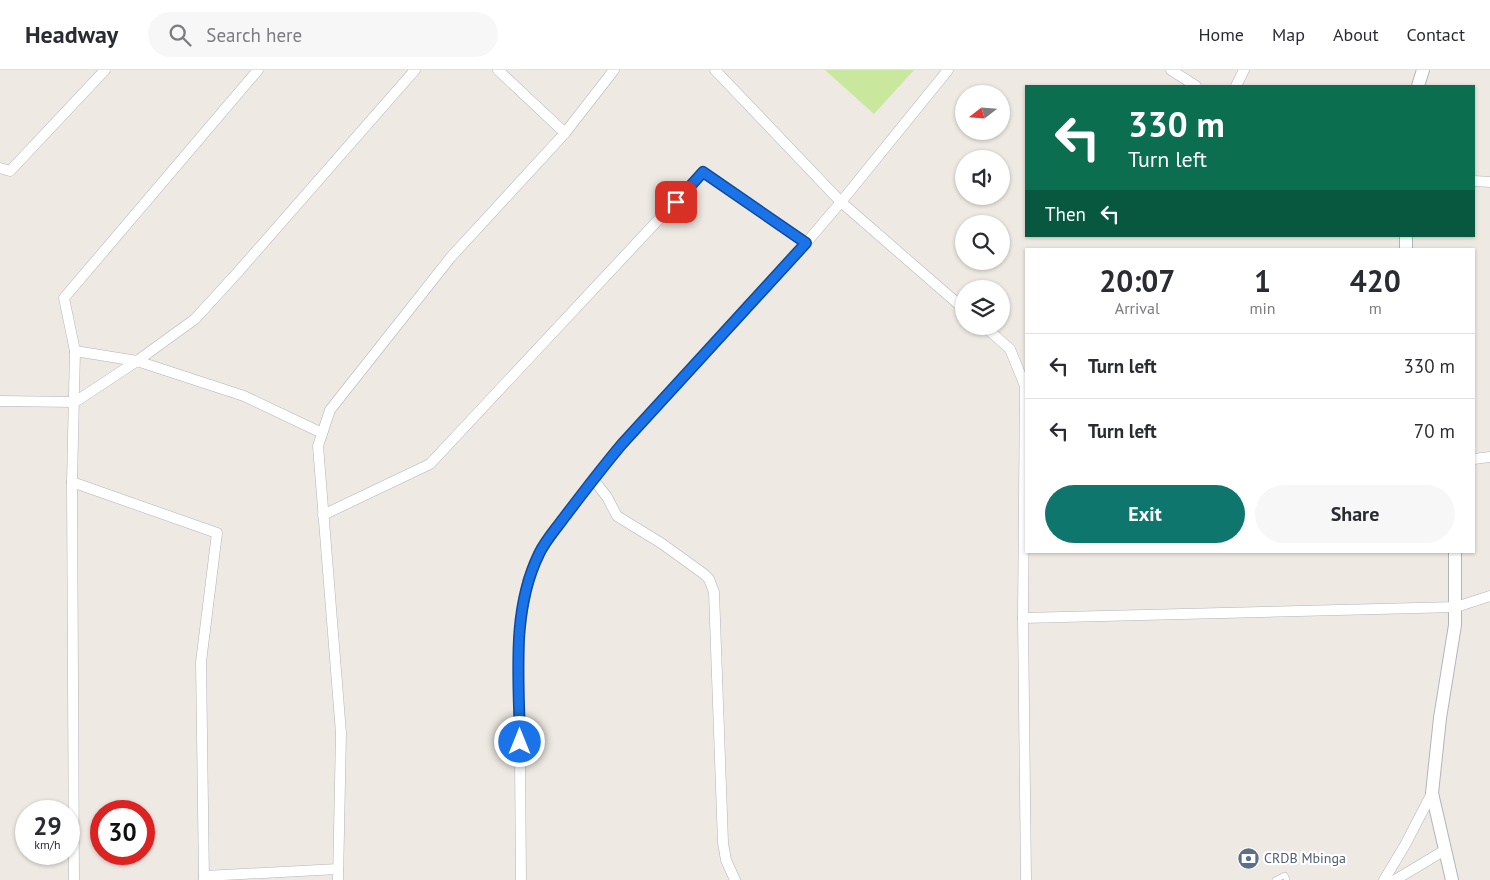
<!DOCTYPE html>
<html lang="en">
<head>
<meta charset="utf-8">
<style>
  :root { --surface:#fff; --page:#f7f7f7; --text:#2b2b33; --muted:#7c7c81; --line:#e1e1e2; --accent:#0f766e }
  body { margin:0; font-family:"PT Sans",sans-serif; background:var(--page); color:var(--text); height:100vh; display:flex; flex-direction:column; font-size:19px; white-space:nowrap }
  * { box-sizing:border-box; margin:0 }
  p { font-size:16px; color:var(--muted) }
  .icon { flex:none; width:28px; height:28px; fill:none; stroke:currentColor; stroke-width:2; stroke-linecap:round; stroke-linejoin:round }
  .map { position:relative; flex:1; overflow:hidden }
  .side { position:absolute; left:1025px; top:178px; width:450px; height:305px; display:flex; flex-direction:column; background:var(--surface); border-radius:0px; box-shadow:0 1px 4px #0004 }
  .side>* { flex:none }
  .hud { position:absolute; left:1025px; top:15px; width:450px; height:152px; border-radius:0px; box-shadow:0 1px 4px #0004; background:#0b6e4f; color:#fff; overflow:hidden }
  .needle { width:32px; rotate:253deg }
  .buttons { position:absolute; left:955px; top:15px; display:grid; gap:10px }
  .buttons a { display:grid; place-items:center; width:55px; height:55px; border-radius:50%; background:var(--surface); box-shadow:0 1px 4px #0004; font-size:25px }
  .speed { position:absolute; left:15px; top:730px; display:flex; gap:10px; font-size:25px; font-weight:700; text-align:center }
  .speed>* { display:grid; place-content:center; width:65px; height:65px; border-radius:50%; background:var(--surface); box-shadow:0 1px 4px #0004; line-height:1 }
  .speed small { font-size:12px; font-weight:400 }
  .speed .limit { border:8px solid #d22; background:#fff; color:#111 }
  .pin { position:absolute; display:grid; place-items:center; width:42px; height:42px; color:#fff; margin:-21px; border-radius:10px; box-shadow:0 2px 8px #0006 }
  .me { position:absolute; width:55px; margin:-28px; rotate:0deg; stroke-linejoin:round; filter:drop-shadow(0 0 4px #0008) }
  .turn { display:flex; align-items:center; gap:18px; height:105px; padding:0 20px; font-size:22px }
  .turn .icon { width:65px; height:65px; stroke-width:2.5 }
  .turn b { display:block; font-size:35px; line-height:42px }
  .then { display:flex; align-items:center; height:48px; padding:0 20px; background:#0003; gap:10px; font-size:19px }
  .eta { display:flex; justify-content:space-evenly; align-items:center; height:85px; text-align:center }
  .eta b { font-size:30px; font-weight:700; line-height:35px }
  .button { display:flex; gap:10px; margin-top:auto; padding:10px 20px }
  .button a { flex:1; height:58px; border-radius:30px; background:var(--accent); color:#fff; font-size:20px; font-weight:700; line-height:58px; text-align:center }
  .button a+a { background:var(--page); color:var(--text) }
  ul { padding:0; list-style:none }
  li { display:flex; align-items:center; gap:15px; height:65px; padding:0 20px; border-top:1px solid var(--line) }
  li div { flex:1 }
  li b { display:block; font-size:19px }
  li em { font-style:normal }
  header { display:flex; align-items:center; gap:30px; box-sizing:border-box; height:70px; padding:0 25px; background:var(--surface); border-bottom:1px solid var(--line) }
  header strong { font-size:24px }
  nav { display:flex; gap:28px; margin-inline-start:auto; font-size:18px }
  .search { width:350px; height:45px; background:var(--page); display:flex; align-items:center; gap:12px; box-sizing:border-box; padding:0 18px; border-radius:28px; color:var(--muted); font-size:19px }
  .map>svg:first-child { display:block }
  .pitch { fill:#c9e89e }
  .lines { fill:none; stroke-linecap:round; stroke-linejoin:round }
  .service-casing { stroke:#b2b4bd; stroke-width:6 }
  .minor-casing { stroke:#b2b4bd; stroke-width:11 }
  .tertiary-casing { stroke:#b2b4bd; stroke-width:14 }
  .service { stroke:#fff; stroke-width:5 }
  .minor { stroke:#fff; stroke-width:10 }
  .tertiary { stroke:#fff; stroke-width:12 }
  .route-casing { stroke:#114b97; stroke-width:12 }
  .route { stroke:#1a73e8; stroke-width:9 }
  .labels { text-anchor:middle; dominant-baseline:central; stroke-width:4.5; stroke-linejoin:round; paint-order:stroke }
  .service-label { font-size:14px; fill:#4e5e75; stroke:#fff; text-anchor:start }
</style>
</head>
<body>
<header>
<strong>Headway</strong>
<div class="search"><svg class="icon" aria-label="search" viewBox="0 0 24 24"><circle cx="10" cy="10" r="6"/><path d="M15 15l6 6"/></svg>Search here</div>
<nav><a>Home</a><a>Map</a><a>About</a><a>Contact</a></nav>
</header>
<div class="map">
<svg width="1490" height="810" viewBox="0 0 1490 810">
  <rect width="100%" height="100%" fill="#eee9e2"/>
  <path class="pitch" d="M825 0H914L874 44Z"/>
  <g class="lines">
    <defs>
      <path id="service" d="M1275 810 1285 805 1287 810"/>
      <g id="minor">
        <path d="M498 0 565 63"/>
        <path d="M715 0 841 132 964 239"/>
        <path d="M1171 0 1196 16"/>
        <path d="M1236 16 1244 0"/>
        <path d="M0 98 10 101 105 0"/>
        <path d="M1474 111 1490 112"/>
        <path d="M984 256 1010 279 1025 316 1023 548 1026 810"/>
        <path d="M75 281 137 291 244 326 322 363"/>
        <path d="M0 331 75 332 137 291 195 249 238 202 415 0"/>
        <path d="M1474 389 1490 387"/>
        <path d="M593 409 607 427 617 446 661 473 704 504 709 509 714 522 723 773 726 790 735 810"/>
        <path d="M72 412 217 463 201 592 204 810"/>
        <path d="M323 445 430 394 703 102 806 173"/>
        <path d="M1023 548 1456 537 1490 526"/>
        <path d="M204 806 338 799"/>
        <path d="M74 810 72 412 75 281 64 228 258 0"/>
        <path d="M338 810 341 663 318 376 330 340 451 187 565 63 614 0"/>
        <path d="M521 810 519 568 522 542 528 510 539 482 593 409 622 374 806 173 841 132 948 0"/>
        <path d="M1384 810 1405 775 1432 723"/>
        <path d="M1395 810 1445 780"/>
      </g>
      <g id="tertiary">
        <path d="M1418 16 1423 0"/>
        <path d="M1406 166V179"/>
        <path d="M1452 810 1432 723 1440 648 1455 555V481"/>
      </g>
    </defs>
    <use href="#service" class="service-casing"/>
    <use href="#minor" class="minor-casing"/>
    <use href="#tertiary" class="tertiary-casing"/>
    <use href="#service" class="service"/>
    <use href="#minor" class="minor"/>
    <use href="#tertiary" class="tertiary"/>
  </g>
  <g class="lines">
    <defs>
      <path id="route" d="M520 672C519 609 511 541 539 484 545 471 555 460 563 449 582 424 601 399 622 374L806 173 703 102 676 132"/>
    </defs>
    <use href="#route" class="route-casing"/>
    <use href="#route" class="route"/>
  </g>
  <defs>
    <symbol id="bank-disc" viewBox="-11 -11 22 22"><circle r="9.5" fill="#5c6f8a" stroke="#fff"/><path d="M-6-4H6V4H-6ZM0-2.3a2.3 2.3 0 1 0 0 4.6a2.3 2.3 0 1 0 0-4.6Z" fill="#fff"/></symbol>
  </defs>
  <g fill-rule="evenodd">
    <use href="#bank-disc" x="1236" y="776" width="25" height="25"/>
  </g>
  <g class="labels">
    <g class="service-label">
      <text x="1264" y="788">CRDB Mbinga</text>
    </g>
  </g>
</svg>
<div class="buttons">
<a><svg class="needle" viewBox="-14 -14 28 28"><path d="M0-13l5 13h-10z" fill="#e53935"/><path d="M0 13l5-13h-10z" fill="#7c7c81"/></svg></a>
<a><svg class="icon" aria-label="sound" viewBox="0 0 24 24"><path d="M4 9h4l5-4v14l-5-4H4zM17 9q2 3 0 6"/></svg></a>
<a><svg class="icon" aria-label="search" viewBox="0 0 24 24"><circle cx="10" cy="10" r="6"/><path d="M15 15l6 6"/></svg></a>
<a><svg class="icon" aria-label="layers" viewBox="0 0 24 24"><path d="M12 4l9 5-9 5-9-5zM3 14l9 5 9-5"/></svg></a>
</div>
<div class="speed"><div>29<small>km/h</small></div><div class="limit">30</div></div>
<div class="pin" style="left:676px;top:132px;background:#d93025"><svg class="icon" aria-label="arrive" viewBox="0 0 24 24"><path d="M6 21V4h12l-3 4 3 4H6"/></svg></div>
<svg class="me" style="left:520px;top:672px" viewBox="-20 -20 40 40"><circle r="17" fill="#1a73e8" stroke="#fff" stroke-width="3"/><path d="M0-11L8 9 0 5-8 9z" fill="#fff"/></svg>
<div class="hud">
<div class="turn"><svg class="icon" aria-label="left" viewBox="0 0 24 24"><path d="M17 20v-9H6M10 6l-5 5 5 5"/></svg><div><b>330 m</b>Turn left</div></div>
<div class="then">Then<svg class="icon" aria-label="left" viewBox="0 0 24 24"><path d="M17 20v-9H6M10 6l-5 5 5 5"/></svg></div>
</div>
<section class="side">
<div class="eta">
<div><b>20:07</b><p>Arrival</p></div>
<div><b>1</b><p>min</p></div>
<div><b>420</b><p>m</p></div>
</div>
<ul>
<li><svg class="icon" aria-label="left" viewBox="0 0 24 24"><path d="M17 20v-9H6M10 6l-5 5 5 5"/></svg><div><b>Turn left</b></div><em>330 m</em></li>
<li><svg class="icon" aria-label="left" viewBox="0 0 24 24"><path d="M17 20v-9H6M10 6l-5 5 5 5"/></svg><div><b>Turn left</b></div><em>70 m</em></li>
</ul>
<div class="button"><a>Exit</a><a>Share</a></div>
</section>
</div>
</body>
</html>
